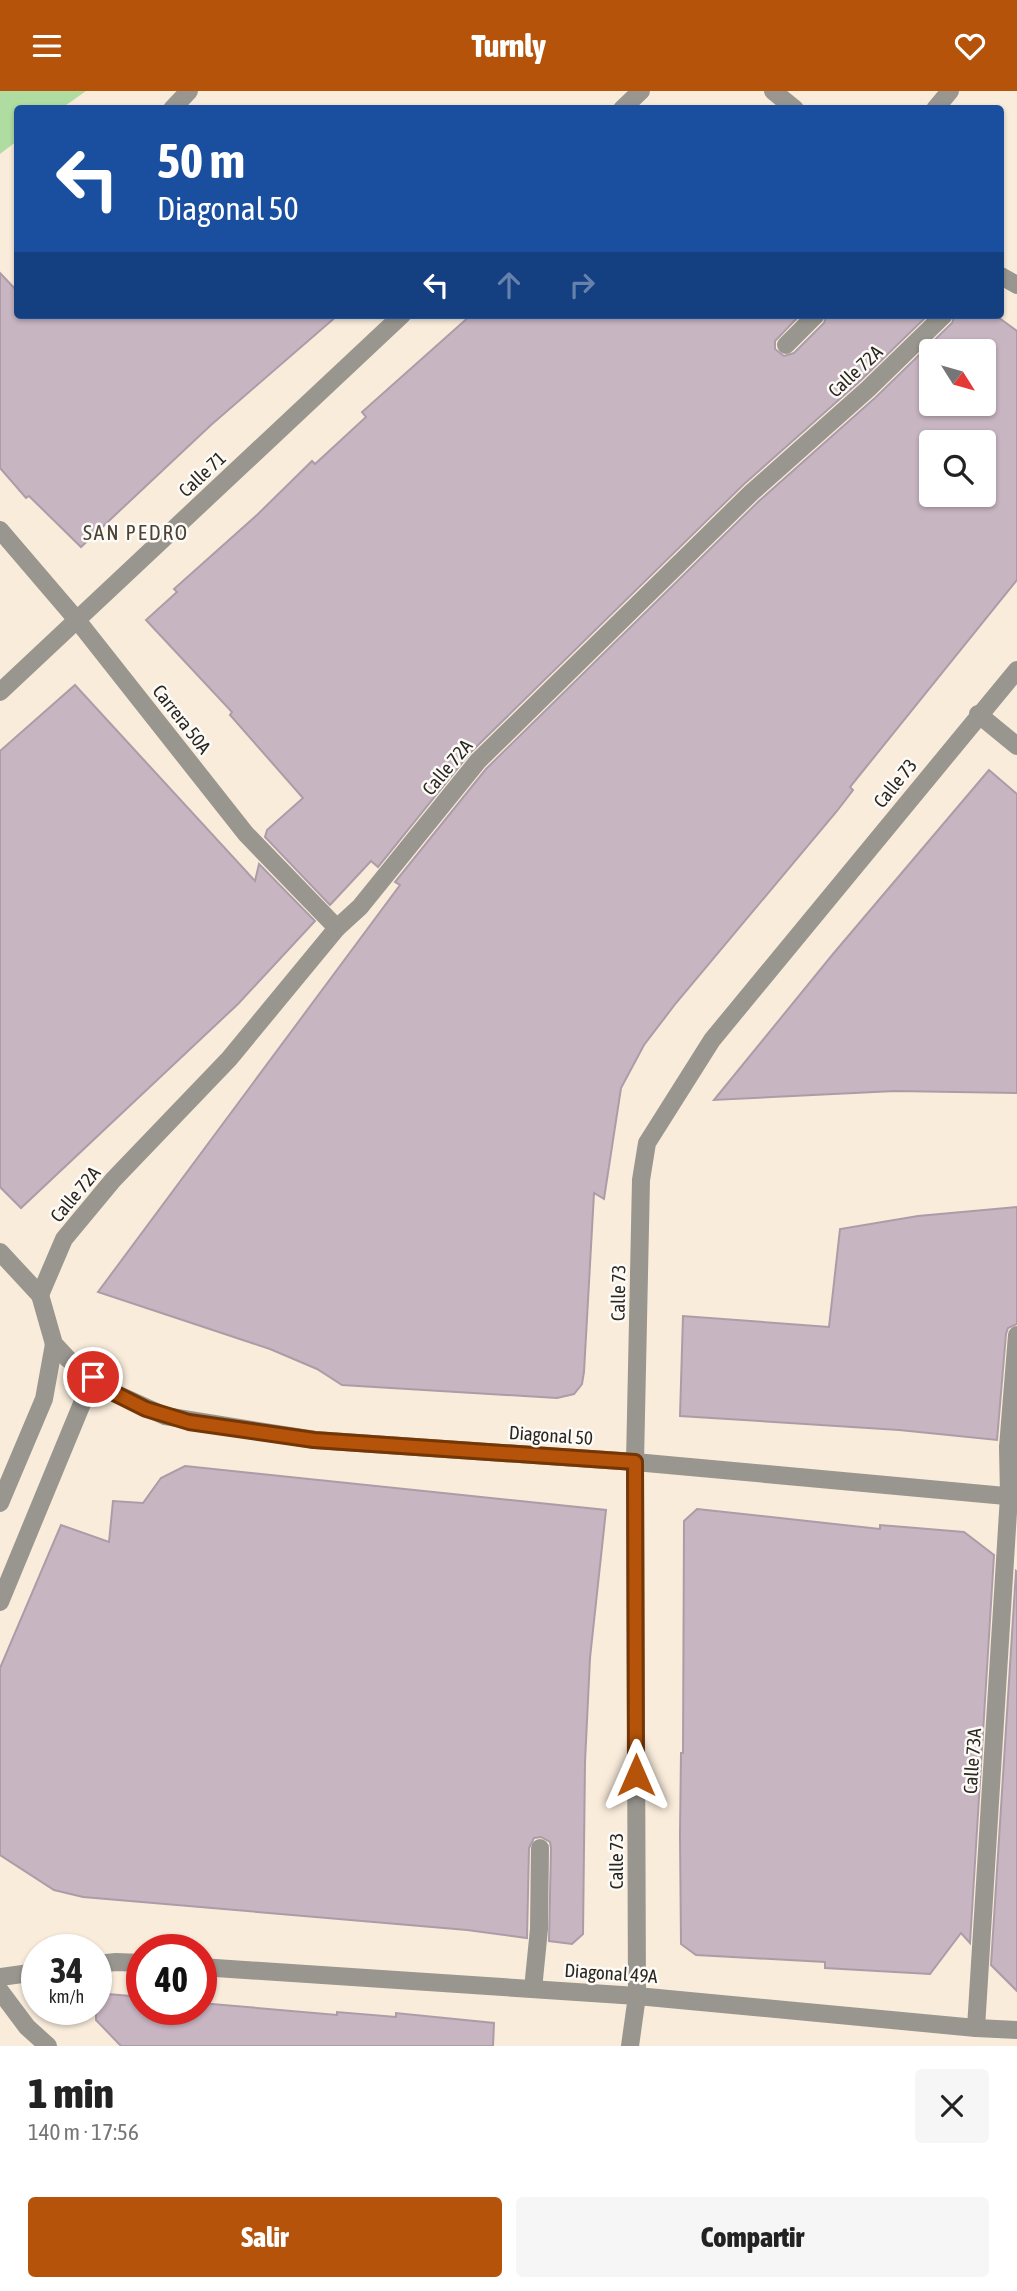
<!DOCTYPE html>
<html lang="es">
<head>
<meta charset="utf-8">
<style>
  :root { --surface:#fff; --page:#f6f6f6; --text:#222; --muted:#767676; --accent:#b45309 }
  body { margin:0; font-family:"Asap Condensed",sans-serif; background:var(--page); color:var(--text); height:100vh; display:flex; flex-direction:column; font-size:26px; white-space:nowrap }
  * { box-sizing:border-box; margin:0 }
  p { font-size:23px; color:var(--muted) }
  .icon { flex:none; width:38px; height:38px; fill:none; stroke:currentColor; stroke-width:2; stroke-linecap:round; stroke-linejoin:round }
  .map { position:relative; height:1955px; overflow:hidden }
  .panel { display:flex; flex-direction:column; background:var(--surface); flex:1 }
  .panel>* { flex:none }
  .banner { position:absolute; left:14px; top:14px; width:990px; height:214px; border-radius:7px; box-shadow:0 2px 5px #0004; background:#1a4fa0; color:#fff; overflow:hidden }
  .needle { width:46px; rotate:127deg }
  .buttons { position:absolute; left:919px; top:248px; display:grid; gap:14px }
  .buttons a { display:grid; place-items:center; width:77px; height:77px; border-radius:7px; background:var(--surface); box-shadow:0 2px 5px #0004; font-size:35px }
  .speed { position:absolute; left:21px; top:1843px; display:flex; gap:14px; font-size:35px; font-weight:700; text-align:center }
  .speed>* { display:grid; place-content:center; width:91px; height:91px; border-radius:50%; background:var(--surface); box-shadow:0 2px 5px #0004; line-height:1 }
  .speed small { font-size:18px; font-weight:400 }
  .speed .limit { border:10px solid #d22; background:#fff; color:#111 }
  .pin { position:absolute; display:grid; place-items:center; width:60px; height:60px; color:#fff; margin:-30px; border:4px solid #fff; border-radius:50%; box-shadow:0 2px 7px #0007 }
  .me { position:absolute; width:77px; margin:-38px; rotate:0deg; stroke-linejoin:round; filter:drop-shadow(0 0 5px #0008) }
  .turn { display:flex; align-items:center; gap:24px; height:147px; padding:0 28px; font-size:32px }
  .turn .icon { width:91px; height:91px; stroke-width:2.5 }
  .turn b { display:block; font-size:49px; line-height:60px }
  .lanes { display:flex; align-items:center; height:66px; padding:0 28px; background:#0003; justify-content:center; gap:35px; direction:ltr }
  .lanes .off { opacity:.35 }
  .round { display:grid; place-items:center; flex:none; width:74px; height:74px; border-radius:7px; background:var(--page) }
  .summary { display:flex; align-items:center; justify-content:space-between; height:119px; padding:0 28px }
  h1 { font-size:42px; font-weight:800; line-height:52px }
  .action { display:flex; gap:14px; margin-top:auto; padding:14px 28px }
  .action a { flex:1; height:80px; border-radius:7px; background:var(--accent); color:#fff; font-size:28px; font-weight:800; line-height:80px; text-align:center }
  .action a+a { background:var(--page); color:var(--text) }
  header { display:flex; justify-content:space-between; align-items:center; height:91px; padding:0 28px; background:var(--accent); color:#fff; font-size:32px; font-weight:800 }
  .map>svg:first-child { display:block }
  .green { fill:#afdda1 }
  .building { fill:#c7b5c1; stroke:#ad9ca8; stroke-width:2; fill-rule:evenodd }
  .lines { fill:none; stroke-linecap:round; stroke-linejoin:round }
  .service { stroke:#98968e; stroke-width:18 }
  .minor { stroke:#98968e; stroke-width:18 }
  .tertiary { stroke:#98968e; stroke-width:18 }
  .route-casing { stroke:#753606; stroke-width:18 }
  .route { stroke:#b45309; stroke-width:12 }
  .labels { text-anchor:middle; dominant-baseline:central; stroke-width:5; stroke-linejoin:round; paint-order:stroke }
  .street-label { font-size:19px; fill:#2b2620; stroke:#fdfbf7 }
  .neighbourhood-label { font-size:21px; letter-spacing:2px; fill:#4c4134; stroke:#fdfbf7 }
</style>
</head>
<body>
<header><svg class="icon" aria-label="menu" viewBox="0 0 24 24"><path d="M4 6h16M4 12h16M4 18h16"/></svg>Turnly<svg class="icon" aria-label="heart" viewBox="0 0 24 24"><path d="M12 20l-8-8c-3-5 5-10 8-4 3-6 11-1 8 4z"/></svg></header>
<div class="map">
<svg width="1017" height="1955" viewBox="0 0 1017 1955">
  <rect width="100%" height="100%" fill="#f9ecdb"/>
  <path class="green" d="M0 0H86L62 17 18 18 17 50 0 63Z"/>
  <g class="building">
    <path d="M0 182 18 201V224H338L211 334 81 456 29 405 26 407 0 377Z"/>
    <path d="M471 224H800L775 250V258L784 265 794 262 824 232 827 224H928L860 290 743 394 470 662 378 776 371 770 330 814 265 746 267 739 303 707 230 624 232 621 146 529 177 501 174 498 258 423 312 370 315 373 340 350 366 326 362 321Z"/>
    <path d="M955 224H995L1017 240V489L850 696 853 699 837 720 676 912 644 954 621 997 604 1108 594 1102 584 1281 582 1293 574 1303 557 1307 342 1294 317 1278 270 1258 98 1201 400 794 395 791 486 678 759 410 876 306 952 232ZM931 261H984V313H931ZM931 352H984V404H931Z"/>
    <path d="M75 594 255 790 259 773 315 830 238 913 21 1117 0 1096V660Z"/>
    <path d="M989 679 1017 703V1002L895 1000 714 1009 833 863Z"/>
    <path d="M1017 1116V1233L1008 1237 1006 1243 997 1349 899 1339 680 1325 683 1225 829 1236 840 1138 918 1125Z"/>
    <path d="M185 1375 606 1419 590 1567 585 1671 583 1843 572 1853 549 1850 551 1757 550 1751 541 1746 534 1747 529 1757 527 1847 467 1839 83 1806 54 1799 0 1764V1577L61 1434 109 1451 113 1410 143 1412 161 1387Z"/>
    <path d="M697 1418 880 1438V1434L964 1441 994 1464 970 1852 961 1842 930 1883 825 1877V1871L696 1864 681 1853 680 1743 681 1662H683L684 1430Z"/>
    <path d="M1016 1480 1017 1481V1900L991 1874Z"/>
    <path d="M96 1902 142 1906V1918H201V1912L337 1924V1921L396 1926V1922L494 1932 493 1955H121L96 1929Z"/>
  </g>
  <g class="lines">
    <g class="service">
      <path d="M172 18 189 0"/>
      <path d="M786 254 816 224"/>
      <path d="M1009 1405 1008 1356 1017 1244"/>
      <path d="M533 1898 539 1838 540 1757"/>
    </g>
    <g class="minor">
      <path d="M622 18 641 0"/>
      <path d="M935 18 950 0"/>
      <path d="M0 439 77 529 246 743 337 837"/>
      <path d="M0 601 402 224"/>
      <path d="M978 623 1017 655"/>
      <path d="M40 1204 64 1148 113 1089 229 968 337 837 360 816 478 670 751 402 868 298 944 224"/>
      <path d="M93 1286 112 1301 165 1325 315 1349 635 1371 1017 1406"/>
      <path d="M96 1873 116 1871 142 1872"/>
      <path d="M201 1876 637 1905 976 1937 1017 1939"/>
      <path d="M0 1886 37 1881"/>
      <path d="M976 1937 1009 1405"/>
    </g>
    <g class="tertiary">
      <path d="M773 0 795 18"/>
      <path d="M1001 185 1017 194"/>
      <path d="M0 1161 40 1204 54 1253 68 1268 93 1286 0 1511"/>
      <path d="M0 1412 44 1308 54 1253"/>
      <path d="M0 1900 27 1936 48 1955"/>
      <path d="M630 1955 637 1905 635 1371 641 1089 647 1052 712 949 1017 579"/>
    </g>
  </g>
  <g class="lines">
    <defs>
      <path id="route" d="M93 1286 112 1301 146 1318 189 1331 314 1349 635 1371 636 1684"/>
    </defs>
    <use href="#route" class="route-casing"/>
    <use href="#route" class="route"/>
  </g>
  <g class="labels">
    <g class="street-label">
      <text transform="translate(855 280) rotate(-43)">Calle 72A</text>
      <text transform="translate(202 383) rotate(-43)">Calle 71</text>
      <text transform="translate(182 628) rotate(52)">Carrera 50A</text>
      <text transform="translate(447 676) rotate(-50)">Calle 72A</text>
      <text transform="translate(895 692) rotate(-51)">Calle 73</text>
      <text transform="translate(75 1103) rotate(-50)">Calle 72A</text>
      <text transform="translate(618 1202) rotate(-89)">Calle 73</text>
      <text transform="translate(551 1344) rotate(4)">Diagonal 50</text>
      <text transform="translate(972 1670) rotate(-86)">Calle 73A</text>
      <text transform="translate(616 1770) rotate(-90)">Calle 73</text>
      <text transform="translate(611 1882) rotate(4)">Diagonal 49A</text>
    </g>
    <g class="neighbourhood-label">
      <text x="136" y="441">SAN PEDRO</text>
    </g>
  </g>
</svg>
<div class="buttons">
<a><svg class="needle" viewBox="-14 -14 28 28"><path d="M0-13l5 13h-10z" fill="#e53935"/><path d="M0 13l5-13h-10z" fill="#767676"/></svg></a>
<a><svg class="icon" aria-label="search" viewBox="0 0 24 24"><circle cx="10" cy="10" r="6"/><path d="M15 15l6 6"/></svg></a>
</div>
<div class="speed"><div>34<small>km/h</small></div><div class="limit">40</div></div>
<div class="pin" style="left:93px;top:1286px;background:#d93025"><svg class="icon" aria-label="arrive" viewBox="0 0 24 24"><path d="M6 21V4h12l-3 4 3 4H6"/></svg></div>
<svg class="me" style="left:636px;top:1684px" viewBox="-20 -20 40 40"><path d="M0-17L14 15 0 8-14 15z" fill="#b45309" stroke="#fff" stroke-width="4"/></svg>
<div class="banner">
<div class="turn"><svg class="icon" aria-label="left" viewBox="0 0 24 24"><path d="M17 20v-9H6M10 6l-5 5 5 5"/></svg><div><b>50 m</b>Diagonal 50</div></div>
<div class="lanes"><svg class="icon" aria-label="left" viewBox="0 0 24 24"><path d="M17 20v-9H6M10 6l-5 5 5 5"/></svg><svg class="icon off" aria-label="ahead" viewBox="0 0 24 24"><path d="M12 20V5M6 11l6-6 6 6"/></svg><svg class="icon off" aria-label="right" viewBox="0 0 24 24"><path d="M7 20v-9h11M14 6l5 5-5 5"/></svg></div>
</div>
</div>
<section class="panel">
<div class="summary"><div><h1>1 min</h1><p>140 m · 17:56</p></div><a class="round"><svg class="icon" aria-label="close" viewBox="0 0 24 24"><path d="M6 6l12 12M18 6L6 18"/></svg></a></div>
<div class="action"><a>Salir</a><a>Compartir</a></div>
</section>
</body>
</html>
